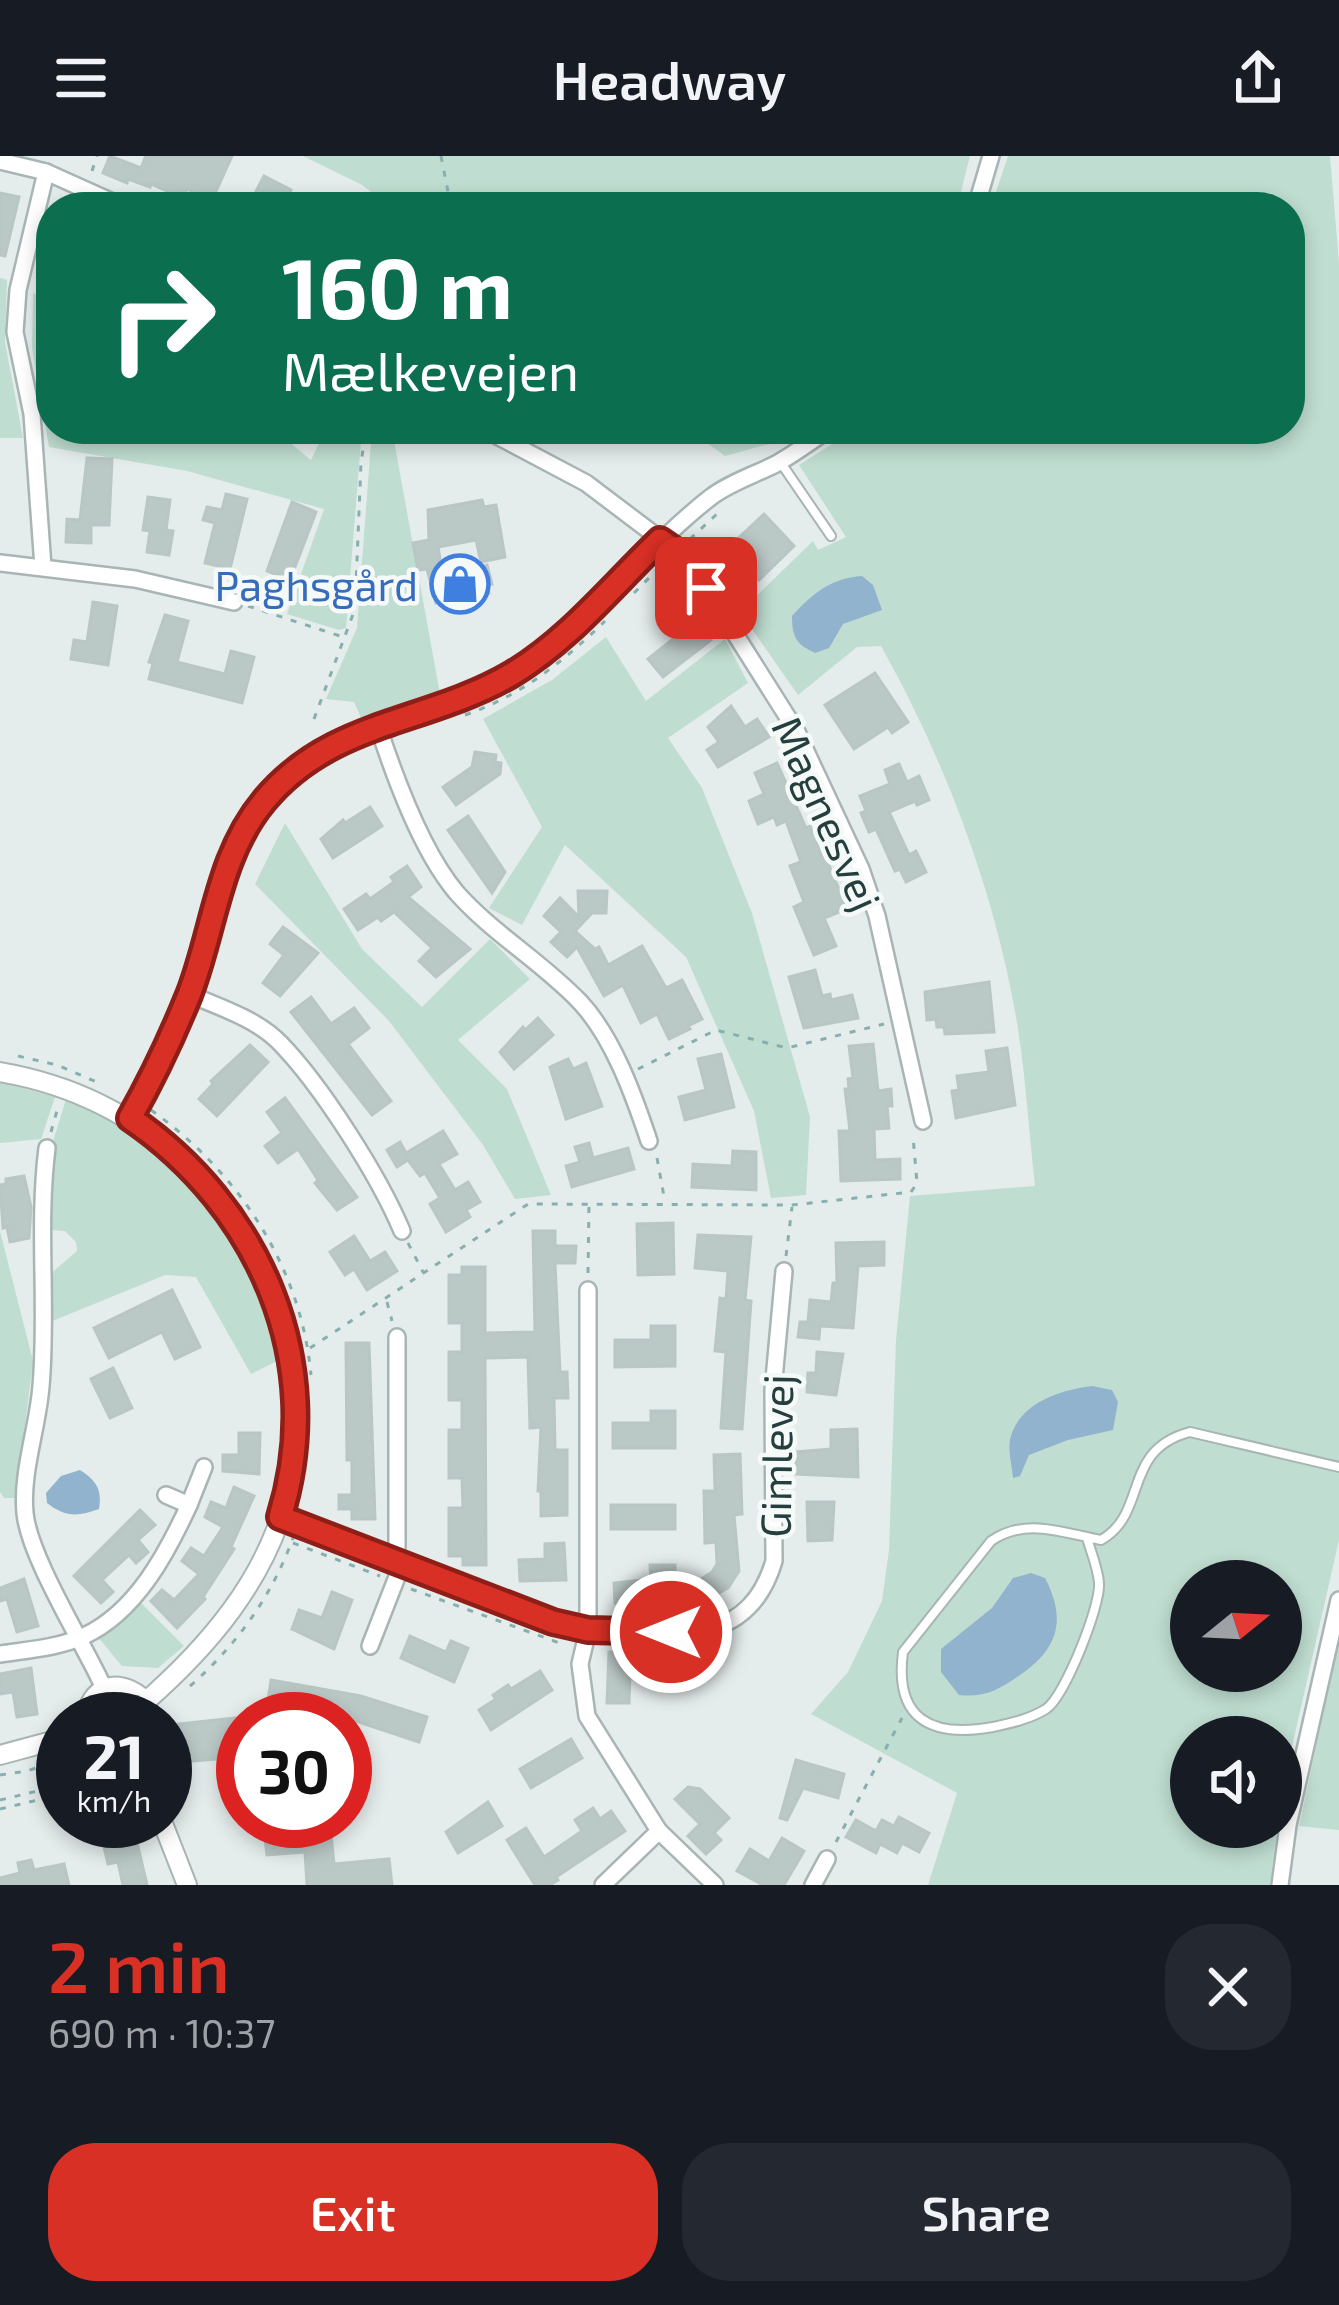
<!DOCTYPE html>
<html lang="en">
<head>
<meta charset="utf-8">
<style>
  :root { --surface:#171b24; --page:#242831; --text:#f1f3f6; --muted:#9ea1a6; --accent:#d93025 }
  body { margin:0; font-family:"Exo 2",sans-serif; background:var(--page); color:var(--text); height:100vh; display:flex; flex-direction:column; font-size:45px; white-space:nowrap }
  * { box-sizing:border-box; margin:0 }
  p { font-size:39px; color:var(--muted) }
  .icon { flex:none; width:66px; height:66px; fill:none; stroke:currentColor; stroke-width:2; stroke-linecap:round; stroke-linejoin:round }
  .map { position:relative; height:1729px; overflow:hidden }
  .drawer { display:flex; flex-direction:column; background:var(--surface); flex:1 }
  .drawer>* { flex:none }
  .top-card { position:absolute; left:36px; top:36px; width:1269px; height:252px; border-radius:48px; box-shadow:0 6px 18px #0003; background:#0b6e4f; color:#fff; overflow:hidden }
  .needle { width:78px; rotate:72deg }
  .fabs { position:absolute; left:1170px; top:1404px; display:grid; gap:24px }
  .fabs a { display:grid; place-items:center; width:132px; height:132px; border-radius:50%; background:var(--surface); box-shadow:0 6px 18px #0003; font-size:60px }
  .speed { position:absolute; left:36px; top:1536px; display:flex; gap:24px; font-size:60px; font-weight:700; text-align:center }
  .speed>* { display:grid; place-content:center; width:156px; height:156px; border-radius:50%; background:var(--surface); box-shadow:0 6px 18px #0003; line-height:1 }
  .speed small { font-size:30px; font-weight:400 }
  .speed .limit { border:18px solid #d22; background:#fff; color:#111 }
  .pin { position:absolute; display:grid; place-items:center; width:102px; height:102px; color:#fff; margin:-51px; border-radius:24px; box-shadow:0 6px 18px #0006 }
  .me { position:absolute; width:132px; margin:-66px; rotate:270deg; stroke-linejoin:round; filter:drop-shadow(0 0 9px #0008) }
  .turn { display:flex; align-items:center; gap:42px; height:252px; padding:0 48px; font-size:54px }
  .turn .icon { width:156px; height:156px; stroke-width:2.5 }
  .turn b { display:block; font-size:84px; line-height:102px }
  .round { display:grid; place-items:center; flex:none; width:126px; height:126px; border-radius:48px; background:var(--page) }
  .head { display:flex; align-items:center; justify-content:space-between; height:204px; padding:0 48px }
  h1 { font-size:72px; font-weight:600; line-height:90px; color:var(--accent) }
  .action { display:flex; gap:24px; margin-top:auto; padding:24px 48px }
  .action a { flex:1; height:138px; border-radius:48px; background:var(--accent); color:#fff; font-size:48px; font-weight:600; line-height:138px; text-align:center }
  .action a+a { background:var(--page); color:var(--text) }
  header { display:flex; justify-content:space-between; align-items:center; height:156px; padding:0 48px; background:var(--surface); font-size:54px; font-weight:600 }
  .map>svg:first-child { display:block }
  .green { fill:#bfddd0; fill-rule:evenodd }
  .water { fill:#91b3ce }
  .building { fill:#bac8c6; stroke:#b8c7c5; stroke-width:3 }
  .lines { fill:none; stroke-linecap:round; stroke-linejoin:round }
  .service-casing { stroke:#a8b5b4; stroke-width:12 }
  .minor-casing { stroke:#a8b5b4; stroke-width:20 }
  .tertiary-casing { stroke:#a8b5b4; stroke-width:22 }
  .path { stroke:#87afae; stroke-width:3; stroke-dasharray:6 9; stroke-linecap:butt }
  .service { stroke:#fff; stroke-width:8 }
  .minor { stroke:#fff; stroke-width:15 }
  .tertiary { stroke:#fff; stroke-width:18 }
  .route-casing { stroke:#8d1f18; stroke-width:30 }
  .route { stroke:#d93025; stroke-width:21 }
  .labels { text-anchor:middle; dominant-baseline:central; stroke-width:9; stroke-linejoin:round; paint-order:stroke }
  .shop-label { font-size:42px; fill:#366cbe; stroke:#f5faf9; text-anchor:end }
  .street-label { font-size:42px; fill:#253e3e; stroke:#f5faf9 }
</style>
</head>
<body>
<header><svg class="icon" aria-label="menu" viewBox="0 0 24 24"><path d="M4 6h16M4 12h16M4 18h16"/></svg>Headway<svg class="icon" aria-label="share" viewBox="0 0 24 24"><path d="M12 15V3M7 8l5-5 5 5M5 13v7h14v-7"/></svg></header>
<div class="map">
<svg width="1339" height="1729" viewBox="0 0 1339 1729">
  <rect width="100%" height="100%" fill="#e5edec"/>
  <g class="green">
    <path d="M303 0H970L957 51H391L362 29Z"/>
    <path d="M1008 0H1330L1339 107V1384L1281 1639V1581H1191V1671H1277L1270 1729H928L957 1637 811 1558 848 1516 882 1445 889 1394 896 1184 910 1040 1035 1030C1029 978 1026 924 1018 873 997 741 946 606 881 490L857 491 798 539 740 456 813 385 818 394 846 381 799 309 840 283 849 273H1290V51H991ZM1191 1425H1281V1515H1191Z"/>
    <path d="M0 122 7 124 5 186 23 282H0Z"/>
    <path d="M33 137 51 145V273H273L311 304 326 273H362L346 472 339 474 287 458 324 353 187 315 49 291 32 192Z"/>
    <path d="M372 273H395L393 279 440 538 363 566 354 546 326 543 357 472Z"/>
    <path d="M688 273H800L791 282 725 300Z"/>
    <path d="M606 481 646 545 725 483 748 527 668 582 702 632 752 757 810 961 806 1039 771 1042 754 955 686 801 565 689 522 769 489 752 542 671 483 563 552 524Z"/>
    <path d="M285 667 362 793 422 851 490 783 530 823 458 884 507 933 551 1039 515 1043 483 989 389 865 255 728Z"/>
    <path d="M0 926 55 941 41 983 0 987Z"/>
    <path d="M66 943 131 974 169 1004 211 1045 257 1118 281 1203 251 1218 196 1121 165 1119 50 1166V1118L77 1095 76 1086 65 1075 49 1074 51 992Z"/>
    <path d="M0 1075 33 1205 16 1342H4L0 1336Z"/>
    <path d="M140 1446 184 1490 158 1512 122 1510 97 1480Z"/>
    <path d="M1339 1485V1674L1299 1670Z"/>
  </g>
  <g class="water">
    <path d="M862 420 873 429 882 454 843 468 829 492 815 497C796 488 792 481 792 460 812 438 831 422 862 420Z"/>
    <path d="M1092 1230 1112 1234 1118 1246 1113 1274 1068 1284 1029 1299 1020 1320 1013 1322C1012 1310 1008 1295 1010 1284 1018 1247 1060 1234 1092 1230Z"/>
    <path d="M80 1314C97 1325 102 1334 99 1353 77 1361 65 1361 47 1347L46 1337 61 1320Z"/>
    <path d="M1031 1417 1045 1422C1067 1464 1058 1493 1020 1519 1000 1533 984 1542 959 1539L941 1516V1493L992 1452 1013 1422Z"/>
  </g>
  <g class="building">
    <path d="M110 0 141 12 146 0H232L212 44 187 33 183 42 151 28 150 31 128 23 127 27 103 17Z"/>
    <path d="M264 20 291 34 283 51H248Z"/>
    <path d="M0 37 19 41 5 100 0 99Z"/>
    <path d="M87 302 112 303 109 369H91V387L66 386 67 363 80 364Z"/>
    <path d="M226 338 247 343 230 413 205 407 215 367 203 364 207 351 222 354Z"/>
    <path d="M148 341 170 344 166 374 173 375 169 399 147 396 150 375 143 374Z"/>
    <path d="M482 344 484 351 496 349 505 401 481 406 476 384 438 391 443 420 487 409 492 428 487 429 489 437 436 447 427 413 418 414 413 387 429 384 428 354Z"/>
    <path d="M292 346 316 356 290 424 267 415Z"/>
    <path d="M764 358 794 390 759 424 746 414 738 422 715 397 727 385 731 389Z"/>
    <path d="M93 446 117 450 108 509 71 503 74 484 87 486Z"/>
    <path d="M684 450 711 484 663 521 648 503 678 479 666 464Z"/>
    <path d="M165 459 188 465 177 506 225 518 231 495 254 501 242 547 149 523 153 507 149 506Z"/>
    <path d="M875 517 908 566 892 577 888 571 854 593 825 549Z"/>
    <path d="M731 550 745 571 757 563 769 581 718 611 707 594 719 586 708 571Z"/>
    <path d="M475 596 496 599 495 606 501 607 500 618 456 649 443 631 472 611Z"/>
    <path d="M777 607 806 672 810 670 821 699 824 697 847 753 824 762 836 790 814 799 794 751 804 746 790 710 801 706 786 665 777 669 774 661 758 668 749 645 764 638 755 617Z"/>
    <path d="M899 608 907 626 919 620 929 644 917 649 915 645 889 656 909 699 916 695 926 716 906 726 900 713 895 715 876 673 869 676 861 657 866 655 860 640 890 628 885 614Z"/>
    <path d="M370 651 382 670 333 702 321 683 343 664 345 667Z"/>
    <path d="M468 660 505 716 492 737 448 674Z"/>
    <path d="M407 710 421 731 408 741 470 793 436 821 419 805 432 792 394 756 381 765 378 761 358 774 344 753 366 738 370 743 394 726 391 721Z"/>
    <path d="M578 735H607L606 757H592L575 775 595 793 599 791 608 809 642 790 666 832 682 824 702 863 688 870 690 873 669 883 657 858 641 867 623 829 604 840 577 791 567 801 551 786 561 776 544 760 560 742 579 761Z"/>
    <path d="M283 771 318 797 280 840 263 827 284 799 270 788Z"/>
    <path d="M815 814 822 840 830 838 831 844 852 839 858 862 804 872 789 821Z"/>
    <path d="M989 826 994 876 945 878 944 871H937L936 863 927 864 925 836Z"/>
    <path d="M311 841 331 868 354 852 369 872 348 888 391 945 372 959 291 856Z"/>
    <path d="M538 862 553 879 514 913 500 896 523 871 525 874Z"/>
    <path d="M873 888 878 935 891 933 892 950H887L889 972 874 973 875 1004 900 1003V1023L841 1025 839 975H850L845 933H849L848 923 853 922 849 890Z"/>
    <path d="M250 889 268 906 217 960 199 943 213 928 211 925Z"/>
    <path d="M1007 892 1015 949 956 962 952 935 959 934 957 920 989 916 986 895Z"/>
    <path d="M721 898 734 951 685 964 679 941 706 934 698 903Z"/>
    <path d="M568 903 573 913 586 907 602 950 566 963 550 911Z"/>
    <path d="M285 942 357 1041 337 1054 315 1027 318 1024 298 993 278 1007 265 990 282 977 267 956Z"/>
    <path d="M443 975 457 998 439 1008 455 1034 468 1026 480 1046 466 1054 470 1061 446 1076 430 1048 440 1042 425 1017 420 1020 408 1004 397 1011 387 994 400 986 406 997Z"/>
    <path d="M589 987 593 1002 628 992 634 1013 572 1031 566 1010 580 1006 575 991Z"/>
    <path d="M733 995 756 996V1034L692 1031 693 1008 732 1010Z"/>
    <path d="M24 1020 31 1051 29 1082 10 1086 7 1071 3 1072 0 1029 6 1028V1023Z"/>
    <path d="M673 1067 674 1118 638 1119 637 1068Z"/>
    <path d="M533 1075H555V1090H576L575 1107H555L560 1216H567L568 1242H554L555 1294H567V1359L541 1360V1335H538L541 1271 530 1272 528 1201 485 1202 486 1409H463V1400H449V1352H463L462 1322H449V1274H462V1244H449V1196H462V1167H449V1119H462V1111H485V1177L535 1176Z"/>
    <path d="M698 1079 751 1081 745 1144 751 1145 742 1273 721 1272 726 1196 715 1195 720 1142 726 1143 728 1115 695 1112Z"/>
    <path d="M354 1080 370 1105 385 1096 397 1115 367 1134 354 1113 345 1119 330 1096Z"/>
    <path d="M884 1086V1109L858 1110 853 1172 820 1170 819 1183 798 1181 800 1166H808L810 1144 831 1146 833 1127H837L836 1087Z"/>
    <path d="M172 1134 200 1191 175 1203 162 1176 109 1202 94 1172Z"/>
    <path d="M651 1170H675V1210L615 1211V1184H651Z"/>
    <path d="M346 1187H369L375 1363H352V1353H339V1339H352V1304H347Z"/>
    <path d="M817 1196 843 1198 836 1239 807 1236 808 1217H816Z"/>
    <path d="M113 1212 132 1252 110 1262 91 1223Z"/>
    <path d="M651 1255H675V1292H613V1267H651Z"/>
    <path d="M857 1273 858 1321 796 1318V1296L831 1293V1274Z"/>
    <path d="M239 1277H260L259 1318 223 1315V1299H239Z"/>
    <path d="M740 1298 742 1358 734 1359 739 1415 728 1432 705 1445 695 1427 712 1416 717 1408 716 1386 705 1387 704 1335H715L714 1299Z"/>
    <path d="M234 1331 254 1340 231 1391 234 1393 203 1441 205 1443 177 1472 151 1445 162 1434 174 1444 199 1418 182 1405 191 1392 204 1400 223 1371 205 1361 211 1346 226 1352Z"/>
    <path d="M807 1346H834L832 1384 808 1385Z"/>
    <rect x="611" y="1349" width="64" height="24"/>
    <path d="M140 1354 155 1369 138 1384 148 1396 136 1407 129 1399 102 1424 113 1436 101 1447 74 1420Z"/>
    <path d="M564 1387 566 1424 520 1425 519 1404 545 1403V1388Z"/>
    <path d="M650 1409H675V1451L615 1447 614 1427 651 1423Z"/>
    <path d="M24 1423 38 1470 17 1476 7 1443 0 1445V1432Z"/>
    <path d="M332 1436 352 1444 334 1493 292 1473 299 1454 322 1462Z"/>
    <path d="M410 1480 446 1496 451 1485 468 1492 454 1526 401 1502Z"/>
    <path d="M609 1496 649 1497 648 1517H630L629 1547H607Z"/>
    <path d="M31 1512 37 1558 17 1561 13 1536 0 1538V1518Z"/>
    <path d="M540 1515 552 1534 491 1574 479 1554 496 1543 493 1539 508 1529 511 1533Z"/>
    <path d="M271 1524 361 1540 427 1561 419 1586 347 1562 349 1558 268 1544Z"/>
    <path d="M236 1562 243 1601 182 1606 178 1568Z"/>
    <path d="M571 1583 582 1602 531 1632 520 1613Z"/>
    <path d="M796 1604 844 1618 838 1642 803 1632 787 1664 780 1662Z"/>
    <path d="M688 1631 700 1633 729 1662 714 1677 721 1684 706 1698 688 1680 700 1668 675 1643Z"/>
    <path d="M488 1646 502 1670 458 1697 446 1676Z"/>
    <path d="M593 1652 600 1663 611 1655 625 1675 556 1721 558 1724 550 1729H535L507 1684 526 1672 544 1701 582 1675 575 1664Z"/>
    <path d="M899 1661 929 1677 919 1696 902 1687 897 1697 880 1688 876 1697 846 1681 856 1664 876 1675 882 1664 894 1670Z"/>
    <path d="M132 1665 147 1729H123L118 1706 108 1708 104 1691 114 1689 109 1667Z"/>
    <path d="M330 1668 334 1708 389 1703 392 1729H307L305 1696 267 1699 264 1674Z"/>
    <path d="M782 1682 804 1695 784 1729H763L737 1715 750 1693 769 1705Z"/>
    <path d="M31 1704 34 1714 64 1708 69 1729H0V1722L20 1717 18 1707Z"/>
  </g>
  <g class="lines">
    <defs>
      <g id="service">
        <path d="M781 307 831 380"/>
        <path d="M1087 1382C1091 1396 1098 1412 1099 1427 1101 1449 1065 1540 1046 1553 1030 1563 1011 1567 993 1571 932 1582 894 1564 903 1496L991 1385C1026 1361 1062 1377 1101 1384 1149 1357 1121 1294 1190 1276L1339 1311"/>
      </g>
      <g id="minor">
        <path d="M0 5 46 16 124 51"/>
        <path d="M976 51 991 0"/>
        <path d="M484 273 586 327 676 395 706 432 797 576 861 713 877 760 923 965"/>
        <path d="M0 407 135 423 234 446"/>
        <path d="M43 411 32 258 15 176 18 134 46 16"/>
        <path d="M378 570C395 622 421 694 456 736 492 777 542 806 580 846 613 881 634 940 649 985"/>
        <path d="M189 838C219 851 257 863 280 887 321 929 379 1020 402 1075"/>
        <path d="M130 962C152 923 172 880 189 839 214 776 219 708 259 651 310 580 396 569 472 537 569 497 630 404 711 341 729 327 754 319 776 308 794 298 812 285 829 273"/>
        <path d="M47 992C37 1071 48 1150 41 1230 38 1271 21 1316 25 1357 29 1401 84 1488 104 1532"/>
        <path d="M588 1134V1474C665 1477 747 1497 774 1405L773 1234 784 1115"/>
        <path d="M189 1349 204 1311"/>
        <path d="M280 1361 553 1466 588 1474 580 1508 587 1560 659 1675 715 1729"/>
        <path d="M392 1405 397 1391V1181"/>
        <path d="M370 1490 402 1408"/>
        <path d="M0 1498C27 1494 58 1492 84 1480 136 1456 167 1397 189 1349L166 1339"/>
        <path d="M603 1729 659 1675"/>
        <path d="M813 1729 827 1703"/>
        <path d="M1280 1729 1288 1669 1339 1444"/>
      </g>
      <g id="tertiary">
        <path d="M0 916C145 941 252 1044 286 1187 298 1237 299 1290 287 1340 265 1425 208 1491 144 1547"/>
        <path d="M86 1563C89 1532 116 1521 140 1540L147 1563"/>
        <path d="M0 1599 63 1582"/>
        <path d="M162 1665 187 1729"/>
      </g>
    </defs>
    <use href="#service" class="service-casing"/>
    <use href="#minor" class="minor-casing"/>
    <use href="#tertiary" class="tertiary-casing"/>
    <g class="path">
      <path d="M441 0 451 51"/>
      <path d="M92 15 97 0"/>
      <path d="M690 383 718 357"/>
      <path d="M634 437 665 406"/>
      <path d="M248 450 346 482"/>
      <path d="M465 559C521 540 564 505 605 465"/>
      <path d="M314 563 355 453 361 307 366 273"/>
      <path d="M18 900 57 909 99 927"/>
      <path d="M638 913 716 874 787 892 884 868"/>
      <path d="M151 954C238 1016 301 1110 311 1219"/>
      <path d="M51 976 58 951"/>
      <path d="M657 1002 665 1046"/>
      <path d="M408 1087 423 1116"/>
      <path d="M786 1100 792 1051"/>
      <path d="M588 1117 589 1048"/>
      <path d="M387 1146 392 1165"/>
      <path d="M310 1192 528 1048 792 1049 911 1036 917 1027 913 980"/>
      <path d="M293 1387 380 1420"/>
      <path d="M411 1433 565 1489"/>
      <path d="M190 1530C236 1490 272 1440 293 1382"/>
      <path d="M0 1619 27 1615 63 1603"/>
      <path d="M165 1635 171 1649"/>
      <path d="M0 1644 63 1629"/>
      <path d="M0 1653 63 1638"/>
      <path d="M836 1686 902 1562"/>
    </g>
    <use href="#service" class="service"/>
    <use href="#minor" class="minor"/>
    <use href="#tertiary" class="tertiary"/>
  </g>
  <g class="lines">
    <defs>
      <path id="route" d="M671 1476 588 1474 553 1466 280 1361C328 1207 260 1051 130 962 152 923 172 881 189 839 214 775 218 700 264 645 331 564 427 568 512 518 569 484 613 429 660 384L676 395 706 432"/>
    </defs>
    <use href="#route" class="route-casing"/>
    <use href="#route" class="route"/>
  </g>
  <defs>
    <symbol id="shop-ring" viewBox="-11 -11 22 22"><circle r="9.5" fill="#f5faf9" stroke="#3f7fe0" stroke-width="1.5"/><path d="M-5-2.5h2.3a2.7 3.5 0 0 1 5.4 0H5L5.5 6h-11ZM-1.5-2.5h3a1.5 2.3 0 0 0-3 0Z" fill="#3f7fe0"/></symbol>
  </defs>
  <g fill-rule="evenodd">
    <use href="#shop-ring" x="427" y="395" width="66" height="66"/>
  </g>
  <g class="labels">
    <g class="shop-label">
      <text x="418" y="428">Paghsgård</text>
    </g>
    <g class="street-label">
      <text transform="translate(828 657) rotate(66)">Magnesvej</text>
      <text transform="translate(775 1300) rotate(-89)">Gimlevej</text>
    </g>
  </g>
</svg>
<div class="fabs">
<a><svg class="needle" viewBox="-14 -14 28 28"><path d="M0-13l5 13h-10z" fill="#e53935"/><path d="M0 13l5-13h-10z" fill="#9ea1a6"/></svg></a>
<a><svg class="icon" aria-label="sound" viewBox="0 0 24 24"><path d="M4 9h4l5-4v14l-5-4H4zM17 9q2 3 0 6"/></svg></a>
</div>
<div class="speed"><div>21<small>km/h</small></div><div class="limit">30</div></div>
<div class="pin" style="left:706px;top:432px;background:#d93025"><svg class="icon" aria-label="arrive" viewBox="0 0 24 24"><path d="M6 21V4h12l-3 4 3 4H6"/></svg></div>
<svg class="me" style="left:671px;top:1476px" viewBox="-20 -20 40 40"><circle r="17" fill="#d93025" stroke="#fff" stroke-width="3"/><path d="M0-11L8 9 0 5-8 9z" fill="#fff"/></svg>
<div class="top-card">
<div class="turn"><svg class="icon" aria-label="right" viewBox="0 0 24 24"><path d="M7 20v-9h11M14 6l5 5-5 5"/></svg><div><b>160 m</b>Mælkevejen</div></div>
</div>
</div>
<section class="drawer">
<div class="head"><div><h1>2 min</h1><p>690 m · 10:37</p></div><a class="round"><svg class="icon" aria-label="close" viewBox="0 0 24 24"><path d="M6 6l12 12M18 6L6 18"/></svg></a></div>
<div class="action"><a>Exit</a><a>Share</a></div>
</section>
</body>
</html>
